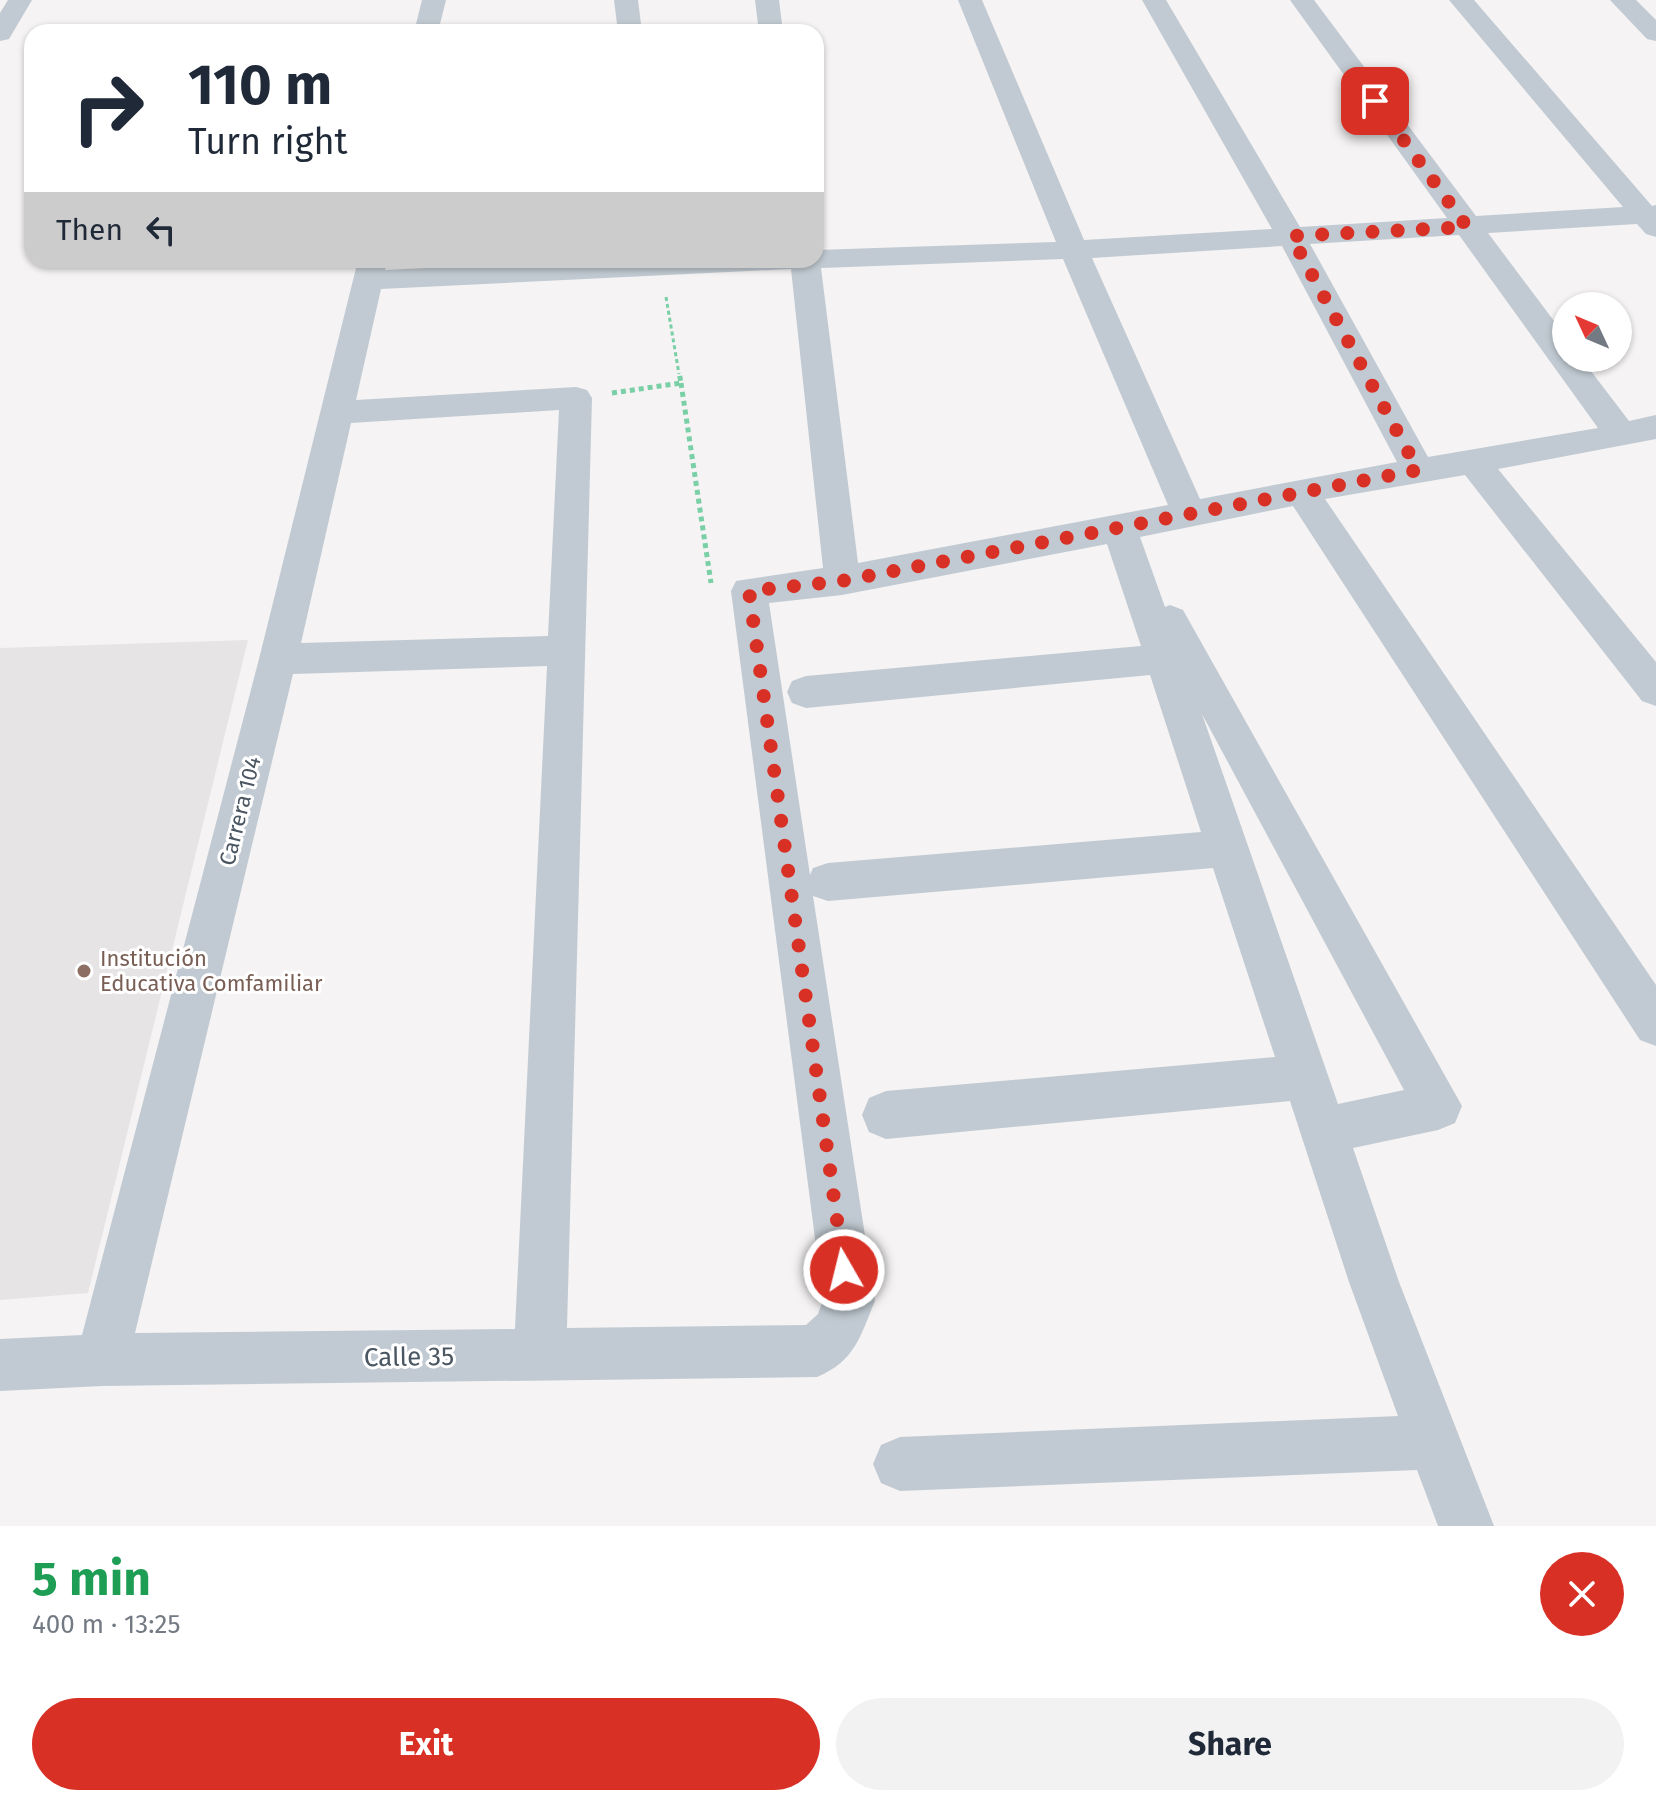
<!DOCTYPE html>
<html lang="en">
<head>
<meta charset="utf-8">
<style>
  :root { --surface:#fff; --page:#f2f2f3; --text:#1f2937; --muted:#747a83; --accent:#d93025 }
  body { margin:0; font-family:"Fira Sans",sans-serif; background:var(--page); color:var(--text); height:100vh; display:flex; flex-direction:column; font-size:30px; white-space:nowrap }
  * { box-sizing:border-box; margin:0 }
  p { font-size:26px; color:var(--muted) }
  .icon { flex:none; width:44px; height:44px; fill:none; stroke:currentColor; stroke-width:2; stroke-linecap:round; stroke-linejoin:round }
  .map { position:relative; height:1526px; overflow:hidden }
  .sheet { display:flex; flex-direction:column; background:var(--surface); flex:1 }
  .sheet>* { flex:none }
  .hud { position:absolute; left:24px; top:24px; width:800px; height:244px; border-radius:24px; box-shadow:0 2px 6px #0004; background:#fff; color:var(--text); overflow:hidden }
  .needle { width:52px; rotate:314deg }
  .buttons { position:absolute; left:1552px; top:292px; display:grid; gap:16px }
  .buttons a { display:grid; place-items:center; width:80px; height:80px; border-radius:50%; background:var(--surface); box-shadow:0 2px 6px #0004; font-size:40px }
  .pin { position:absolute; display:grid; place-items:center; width:68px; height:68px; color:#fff; margin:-34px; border-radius:16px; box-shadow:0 4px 12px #0006 }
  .me { position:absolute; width:88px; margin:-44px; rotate:352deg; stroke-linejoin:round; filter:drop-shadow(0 0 6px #0008) }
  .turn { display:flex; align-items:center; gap:28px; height:168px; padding:0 32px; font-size:36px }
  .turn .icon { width:104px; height:104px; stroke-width:2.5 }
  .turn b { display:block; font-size:56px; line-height:68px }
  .then { display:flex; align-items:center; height:76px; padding:0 32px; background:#0003; gap:16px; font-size:30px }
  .round { display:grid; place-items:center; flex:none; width:84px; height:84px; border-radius:42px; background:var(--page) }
  .overview { display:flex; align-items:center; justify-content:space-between; height:136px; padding:0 32px }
  h1 { font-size:48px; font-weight:700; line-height:60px; color:#1e9e55 }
  .primary-button { display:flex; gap:16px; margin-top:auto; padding:16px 32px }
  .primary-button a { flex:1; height:92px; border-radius:48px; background:var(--accent); color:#fff; font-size:32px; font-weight:700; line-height:92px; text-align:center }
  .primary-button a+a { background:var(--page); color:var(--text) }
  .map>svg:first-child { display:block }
  .education { fill:#e6e4e5 }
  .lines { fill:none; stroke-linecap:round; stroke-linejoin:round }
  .path-far1 { stroke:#7ad0a6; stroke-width:3; stroke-dasharray:4 3; stroke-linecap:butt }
  .path { stroke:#7ad0a6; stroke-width:5; stroke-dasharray:5 4; stroke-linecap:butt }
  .minor { fill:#c1cad2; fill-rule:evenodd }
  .route { stroke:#d93025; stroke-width:14; stroke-dasharray:0 25.2 }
  .education-dot { fill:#8d6e63; stroke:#fff; stroke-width:3 }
  .labels { text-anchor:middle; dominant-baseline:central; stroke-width:6; stroke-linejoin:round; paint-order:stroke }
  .street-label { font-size:22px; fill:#4a5661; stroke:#fff }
  .education-label { font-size:22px; fill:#785e54; stroke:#fff; text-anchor:start }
  .near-street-label { font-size:26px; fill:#4a5661; stroke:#fff }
</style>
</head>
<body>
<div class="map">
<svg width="1656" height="1526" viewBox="0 0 1656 1526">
  <rect width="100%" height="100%" fill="#f5f3f3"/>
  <path class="education" d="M248 640 88 1293 0 1300V648Z"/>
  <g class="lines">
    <path class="path-far1" d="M666 297 679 374"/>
    <g class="path">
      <path d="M681 383 711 583"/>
      <path d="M612 393 681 383 679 372"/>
    </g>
    <g class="minor">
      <path d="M8 0H32L9 39 0 41V13Z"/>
      <path d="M422 0H446L438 32H414Z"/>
      <path d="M614 0H638L642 32H618Z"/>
      <path d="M755 0H779L783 32H759Z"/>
      <path d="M958 0H982L1084 240 1272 229 1142 0H1166L1300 227 1447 218 1290 0H1314L1476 216 1623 207 1449 0H1474L1652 206 1656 205V237L1646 234 1637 224 1488 233 1566 337V358H1581L1629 421 1656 415V439L1498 469 1656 662V706L1642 701 1465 475 1325 499 1656 985V1046L1640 1040 1293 506 1140 537 1165 607 1170 605 1183 610 1462 1106 1455 1123 1438 1130 1353 1148 1399 1282 1494 1526H1438L1417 1470 900 1491 881 1483 873 1464 881 1445 900 1437 1398 1416 1349 1282 1290 1101 886 1139 869 1132 862 1115 869 1098 886 1091 1275 1057 1213 868 828 901 813 896 875 1301C860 1337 855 1361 817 1377L102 1386 0 1391V1339L82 1335 259 659 358 260H388L385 270 597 260H816V250L1056 242ZM1459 235 1598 428 1428 457 1310 244ZM1282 246 1397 462 1200 499 1092 258ZM1063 259 1168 505 858 563 821 268ZM791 269 823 568 736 581 731 591 823 1300 818 1314 806 1325 567 1328 592 398 587 390 576 387 356 400 381 289ZM559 410 548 636 301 643 351 423ZM1107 544 1141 646 806 676 792 681 787 692 792 703 806 708 1150 675 1201 832 828 863 813 868 810 875 769 603 842 595ZM547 666 515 1329 135 1333 293 674ZM1202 714 1404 1090 1338 1104Z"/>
      <path d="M1610 0H1636L1656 20V41L1647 39Z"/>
    </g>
  </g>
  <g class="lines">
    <path class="route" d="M844 1270 749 591 842 581 1418 470 1291 236 1467 227 1375 101"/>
  </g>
  <circle class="education-dot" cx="84" cy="971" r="8"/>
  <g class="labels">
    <g class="street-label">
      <text transform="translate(240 811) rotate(-76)">Carrera 104</text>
    </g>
    <g class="education-label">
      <text x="100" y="958">Institución<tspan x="100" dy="25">Educativa Comfamiliar</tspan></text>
    </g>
    <g class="near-street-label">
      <text transform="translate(409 1357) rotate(-1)">Calle 35</text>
    </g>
  </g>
</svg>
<div class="buttons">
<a><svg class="needle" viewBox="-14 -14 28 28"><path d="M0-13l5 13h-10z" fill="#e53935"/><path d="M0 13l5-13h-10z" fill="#747a83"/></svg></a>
</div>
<div class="pin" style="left:1375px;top:101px;background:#d93025"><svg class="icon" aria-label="arrive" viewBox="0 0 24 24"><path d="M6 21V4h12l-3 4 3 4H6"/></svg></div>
<svg class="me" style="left:844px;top:1270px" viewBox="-20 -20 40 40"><circle r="17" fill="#d93025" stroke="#fff" stroke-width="3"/><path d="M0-11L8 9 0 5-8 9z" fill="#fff"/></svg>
<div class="hud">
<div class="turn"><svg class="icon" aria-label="right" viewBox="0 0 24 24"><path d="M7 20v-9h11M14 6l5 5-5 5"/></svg><div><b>110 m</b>Turn right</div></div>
<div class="then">Then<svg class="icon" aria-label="left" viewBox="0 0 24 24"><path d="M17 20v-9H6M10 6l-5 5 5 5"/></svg></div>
</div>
</div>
<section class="sheet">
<div class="overview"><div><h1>5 min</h1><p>400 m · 13:25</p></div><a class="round" style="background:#d93025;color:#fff"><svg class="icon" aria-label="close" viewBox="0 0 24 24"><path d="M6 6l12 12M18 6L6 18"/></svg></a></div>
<div class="primary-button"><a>Exit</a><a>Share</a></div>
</section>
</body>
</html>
